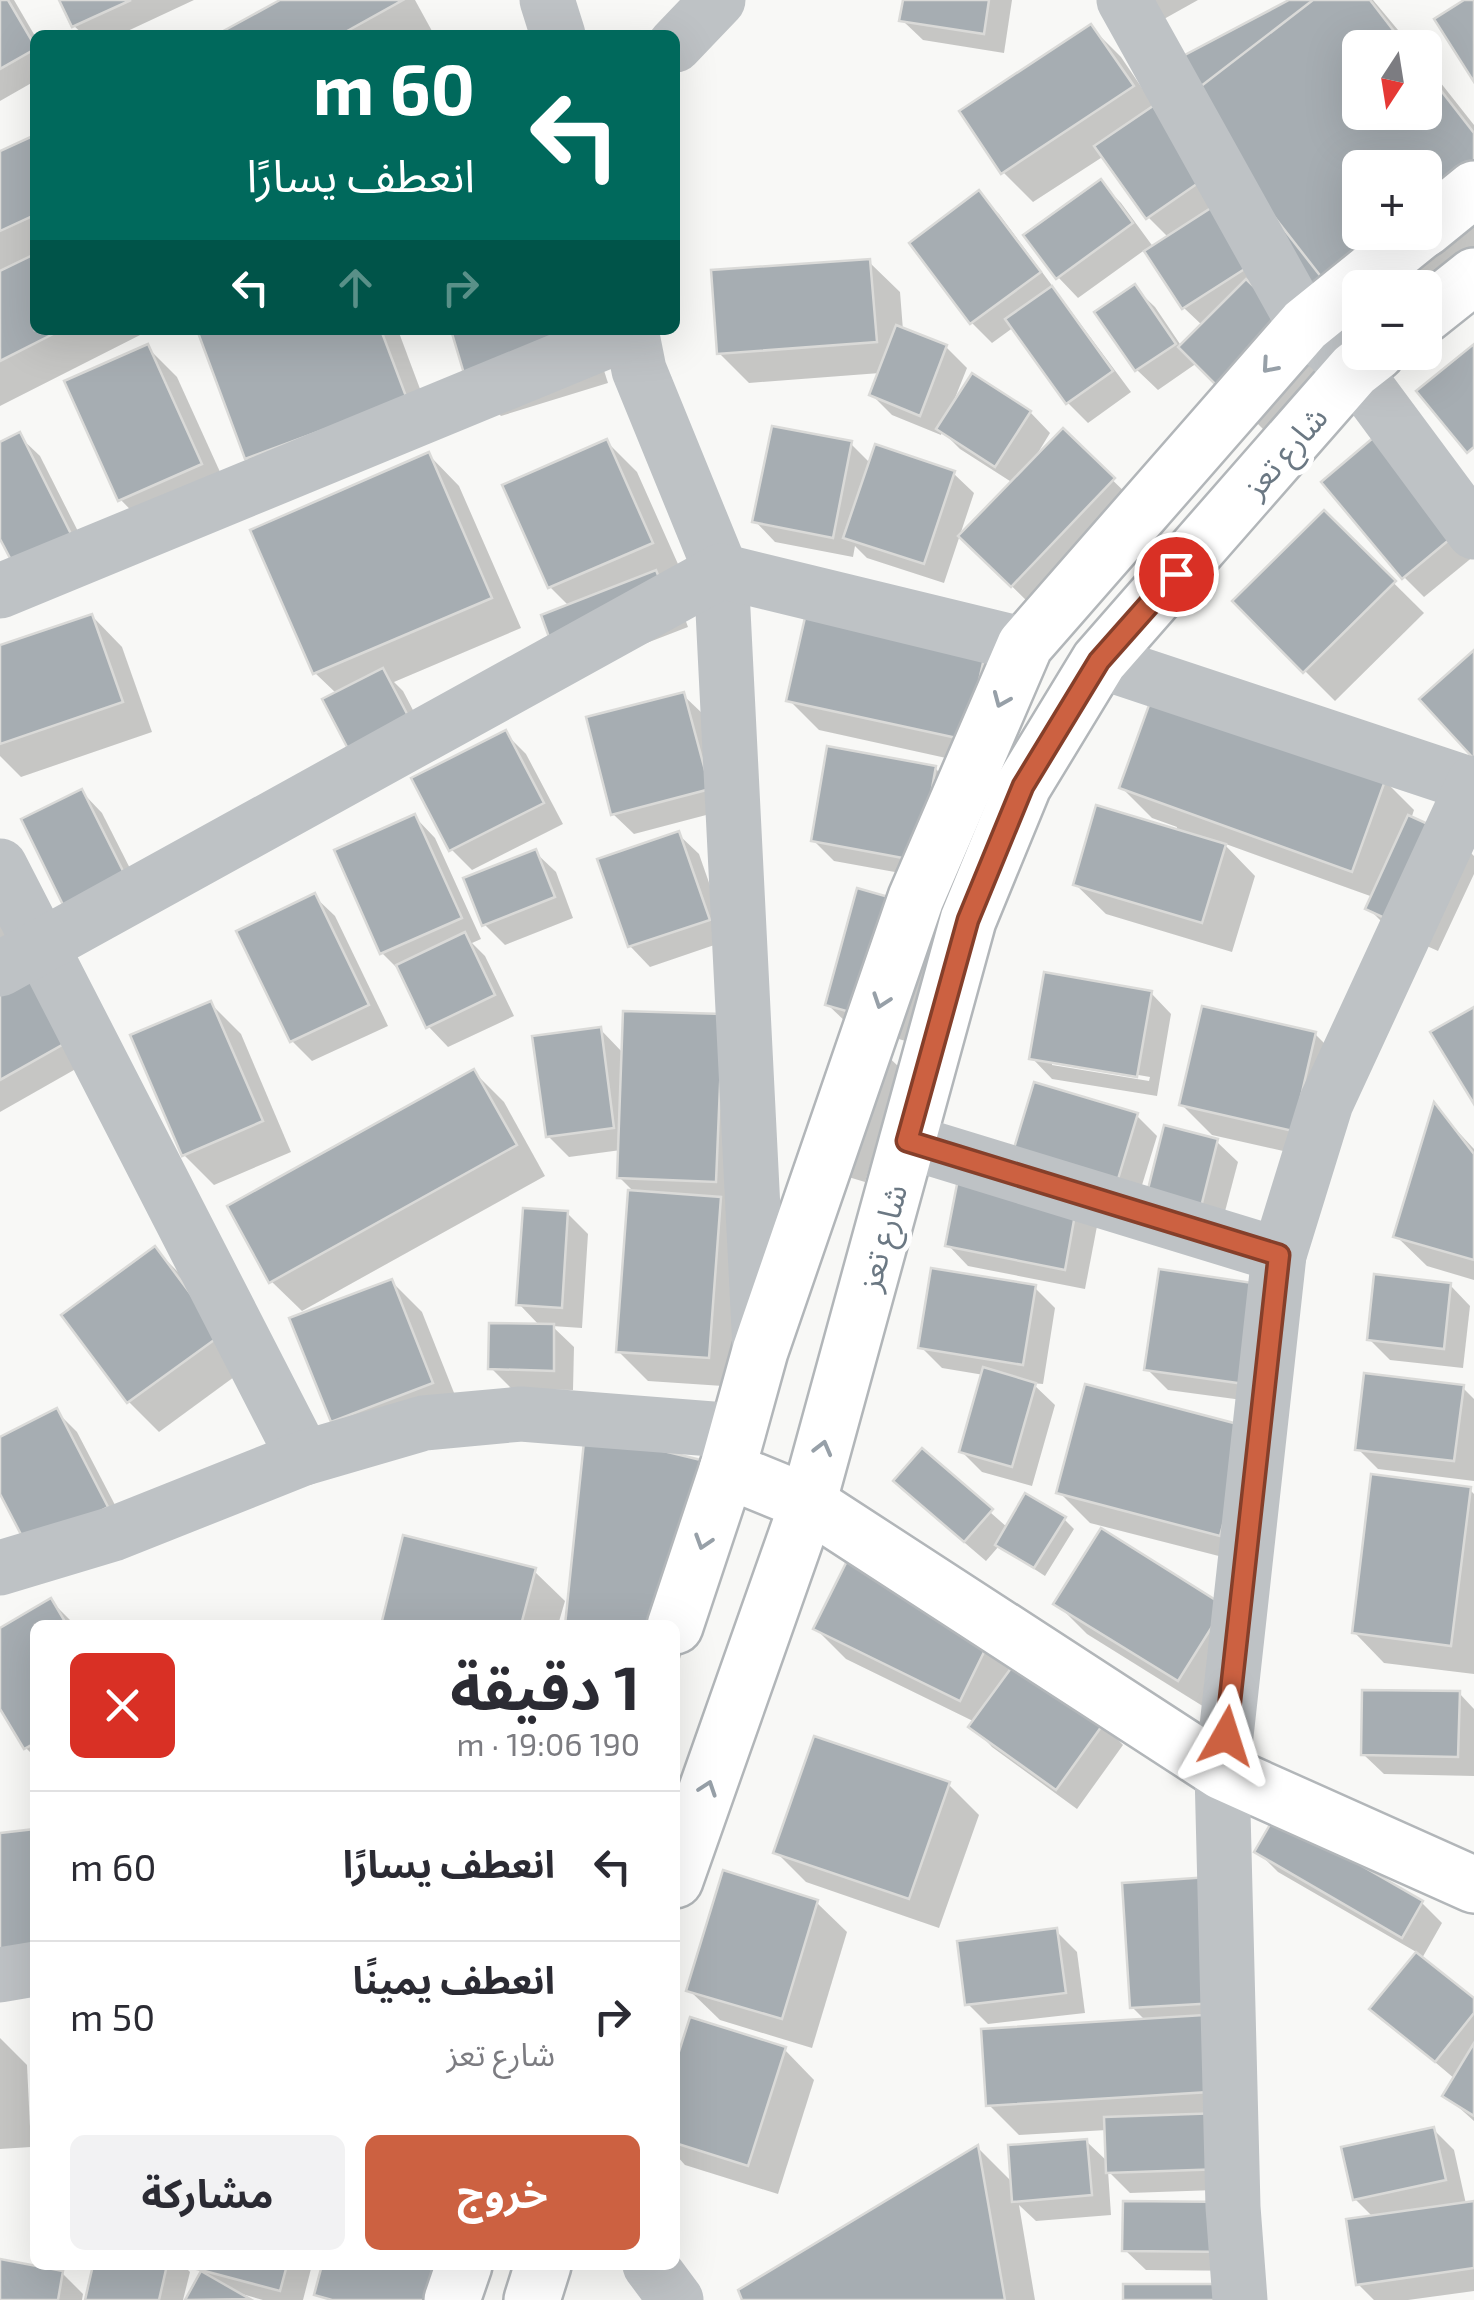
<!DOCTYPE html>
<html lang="ar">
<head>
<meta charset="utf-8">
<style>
  :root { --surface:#fff; --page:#f2f2f3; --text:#2b2b33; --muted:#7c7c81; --line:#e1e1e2; --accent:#cc6141 }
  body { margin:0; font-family:"Exo 2","Noto Sans Arabic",sans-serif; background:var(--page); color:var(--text); direction:rtl; height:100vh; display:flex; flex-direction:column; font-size:38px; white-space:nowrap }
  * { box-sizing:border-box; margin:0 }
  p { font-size:32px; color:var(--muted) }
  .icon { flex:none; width:55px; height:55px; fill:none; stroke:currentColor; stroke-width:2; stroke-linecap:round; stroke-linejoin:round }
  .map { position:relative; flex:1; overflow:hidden; direction:ltr }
  .panel { position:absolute; left:30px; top:1620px; width:650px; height:650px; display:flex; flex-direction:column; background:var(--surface); border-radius:15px; box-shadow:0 10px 40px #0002; direction:rtl }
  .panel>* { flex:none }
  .hud { position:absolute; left:30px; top:30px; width:650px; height:305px; border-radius:15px; box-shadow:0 10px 40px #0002; direction:rtl; background:#00695c; color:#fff; overflow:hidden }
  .needle { width:65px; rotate:192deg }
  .fabs { position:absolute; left:1342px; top:30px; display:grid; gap:20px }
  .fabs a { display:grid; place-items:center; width:100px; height:100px; border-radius:15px; background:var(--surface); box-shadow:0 10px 40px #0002; font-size:50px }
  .pin { position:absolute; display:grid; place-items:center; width:85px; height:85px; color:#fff; margin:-42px; border:5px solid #fff; border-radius:50%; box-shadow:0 2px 10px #0007 }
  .me { position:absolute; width:110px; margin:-55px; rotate:6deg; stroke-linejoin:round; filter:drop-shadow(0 0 8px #0008) }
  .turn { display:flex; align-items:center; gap:35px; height:210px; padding:0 40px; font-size:45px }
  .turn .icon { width:130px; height:130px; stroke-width:2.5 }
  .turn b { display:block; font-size:70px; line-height:85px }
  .lanes { display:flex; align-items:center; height:95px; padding:0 40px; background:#0003; justify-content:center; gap:50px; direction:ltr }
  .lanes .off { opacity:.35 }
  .round { display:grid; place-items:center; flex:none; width:105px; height:105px; border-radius:15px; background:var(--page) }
  .overview { display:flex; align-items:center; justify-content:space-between; height:170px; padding:0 40px }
  h1 { font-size:60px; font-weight:700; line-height:75px }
  .button { display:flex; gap:20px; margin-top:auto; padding:20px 40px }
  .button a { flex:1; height:115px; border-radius:15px; background:var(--accent); color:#fff; font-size:40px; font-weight:700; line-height:115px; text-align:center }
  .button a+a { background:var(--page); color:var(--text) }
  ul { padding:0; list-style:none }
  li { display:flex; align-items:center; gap:30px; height:150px; padding:0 40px; border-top:2px solid var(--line) }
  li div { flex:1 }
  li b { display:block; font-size:38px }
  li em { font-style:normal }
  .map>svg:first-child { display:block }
  .shadow { fill:#0003; fill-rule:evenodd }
  .building { fill:#a6adb2; stroke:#dadad8; stroke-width:2.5; fill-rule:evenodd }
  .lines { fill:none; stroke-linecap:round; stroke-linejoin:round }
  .major-casing { stroke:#b2b6b9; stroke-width:60 }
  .minor { stroke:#bec2c5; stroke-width:55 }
  .major { stroke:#fff; stroke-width:55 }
  .oneway { stroke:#97a0a8 }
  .route-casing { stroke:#853f2a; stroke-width:25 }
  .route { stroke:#cc6141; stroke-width:18 }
  .labels { text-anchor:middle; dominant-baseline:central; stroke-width:10; stroke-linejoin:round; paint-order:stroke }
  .street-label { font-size:32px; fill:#6b7883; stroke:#fff }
</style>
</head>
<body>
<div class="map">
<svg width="1474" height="2300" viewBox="0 0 1474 2300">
  <rect width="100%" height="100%" fill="#f8f8f6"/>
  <g class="shadow">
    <path d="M0 0H14L35 36V81L0 101Z"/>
    <path d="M62 0H194L119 35H84L74 26Z"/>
    <path d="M285 0H415L432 31 424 35H221Z"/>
    <path d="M905 0H1012L1004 53 923 40 902 20Z"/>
    <path d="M1146 0H1198L1164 19Z"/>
    <path d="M1294 0H1373L1413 48H1360V112H1425V63L1474 125V280L1425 288H1360V342L1289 265ZM1360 168H1425V232H1360Z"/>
    <path d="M1091 27 1121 57 1329 364 1264 430 1197 363 1158 390 1137 370 1097 312 1134 287 1155 307 1182 347 1203 326 1184 308 1146 249 1078 298 1058 277 1100 182 1121 203 1154 248 1169 238 1148 217 1104 156 1033 202 1003 172Z"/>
    <path d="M35 138V330H150L0 406V154Z"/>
    <path d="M978 194 999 214 1131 392 1088 423 1068 403 1014 327 992 343 972 323 912 243Z"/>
    <path d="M869 262 900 292 903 330 946 347 967 368 953 403 1030 412 1050 433 1036 456 1063 432 1133 500 1032 606 961 536 1013 483 960 449 942 431 941 435 892 415 872 395 880 373 749 383 719 353Z"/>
    <path d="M200 330H398L435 429 278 488 247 458Z"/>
    <path d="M453 330H591L608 383 501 416 470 385Z"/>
    <path d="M147 347 177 377 230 494 150 530 120 499Z"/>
    <path d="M1380 435 1474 556 1424 597 1404 577Z"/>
    <path d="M19 436 40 456 98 571 0 533V445Z"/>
    <path d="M607 442 637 472 682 573 676 594 688 627 577 670 570 607 550 587Z"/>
    <path d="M850 443 871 464 953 473 974 493 944 583 867 558 855 546 853 557 775 542 755 521Z"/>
    <path d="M429 455 459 486 521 628 394 682 403 691 436 754 337 694 315 673Z"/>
    <path d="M1324 514 1424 613 1335 701 1235 601Z"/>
    <path d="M92 616 122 647 152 732 21 777 0 756V648Z"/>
    <path d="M987 642 996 769 819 730 789 700Z"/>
    <path d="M683 695 704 715 729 809 634 834 613 814Z"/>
    <path d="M506 734 526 754 563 824 472 870 451 849Z"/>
    <path d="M935 768 955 789 939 880 834 861 813 840Z"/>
    <path d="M1384 780 1414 810 1411 819 1459 841 1474 856V874L1438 951 1389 929 1368 908 1373 897 1223 843 1255 876 1232 952 1106 914 1075 884 1176 831 1177 827 1152 818 1122 788Z"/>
    <path d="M82 792 102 813 148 904 90 932Z"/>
    <path d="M415 817 435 838 481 939 472 943 485 956 514 1016 448 1047 428 1026 402 973 382 953Z"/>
    <path d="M678 834 699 854 729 940 650 967 630 946Z"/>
    <path d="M535 852 556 872 573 918 505 945 484 924Z"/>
    <path d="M314 896 335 916 388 1026 312 1061 292 1041Z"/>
    <path d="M0 899 88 1062 0 1112Z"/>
    <path d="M930 911 951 932 919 1045 848 1024 827 1004Z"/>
    <path d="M1151 993 1171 1014 1157 1096 1052 1079 1032 1058ZM1052 1060 1150 1077 1149 1081 1052 1065Z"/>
    <path d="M211 1004 241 1034 291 1152 214 1185 184 1155Z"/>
    <path d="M722 1017 738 1387 648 1381 618 1351 635 1193 619 1177 621 1150 569 1157 548 1136 600 1029 624 1054Z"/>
    <path d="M1315 1034 1345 1064 1323 1160 1212 1135 1182 1105Z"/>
    <path d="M839 1035 879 1048 900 1068 865 1182 825 1170 804 1149Z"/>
    <path d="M474 1072 504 1102 545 1176 302 1311 271 1281Z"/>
    <path d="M1435 1107 1474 1149V1280L1427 1266 1396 1236Z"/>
    <path d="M1136 1115 1157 1136 1135 1208 1034 1178Z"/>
    <path d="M1217 1142 1238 1162 1218 1238 1167 1225Z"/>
    <path d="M961 1177 1098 1221 1085 1289 968 1266 948 1245Z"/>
    <path d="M567 1213 588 1234 582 1328 552 1326 574 1347 573 1390 512 1389 491 1368 541 1327 519 1304Z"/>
    <path d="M155 1249 185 1279 249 1366 159 1432 129 1402 64 1315Z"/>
    <path d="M392 1282 422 1312 462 1413 333 1421Z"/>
    <path d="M1450 1285 1470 1306 1463 1368 1390 1360 1369 1339Z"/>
    <path d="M1034 1287 1055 1308 1043 1384 1032 1383 1055 1405 1032 1486 982 1472 961 1451 984 1375 942 1368 921 1347Z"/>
    <path d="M1265 1287 1272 1404 1168 1390 1147 1369Z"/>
    <path d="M1087 1387 1250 1564 1090 1523 1059 1492Z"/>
    <path d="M1463 1388 1474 1399V1481L1378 1469 1358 1449Z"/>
    <path d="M56 1411 77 1432 127 1528 0 1488V1440Z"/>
    <path d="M922 1452 1008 1528 1064 1519 1074 1529 1045 1576 999 1546 986 1561 917 1502Z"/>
    <path d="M1469 1489 1474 1494V1674L1384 1663 1354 1632Z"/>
    <path d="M738 1494 675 1673V1625H567Z"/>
    <path d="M862 1536 1103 1724 1123 1745 1077 1809 992 1747 972 1726 975 1722 846 1659 816 1629Z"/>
    <path d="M534 1571 565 1601 558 1625H383Z"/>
    <path d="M51 1601 75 1625H35V1757L26 1748 0 1704V1631Z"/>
    <path d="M1056 1603 1224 1608 1209 1710 1087 1634Z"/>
    <path d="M1459 1693 1474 1709V1776L1384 1774 1363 1754Z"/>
    <path d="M948 1784 979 1815 939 1928 806 1882 776 1852Z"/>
    <path d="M1258 1852 1422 1903 1442 1923 1421 1960 1474 2002V2121L1445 2095 1455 2079 1372 2009 1418 1953 1278 1872Z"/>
    <path d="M1208 1880 1244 2189 1130 2193 1108 2171 1111 2215 1036 2221 1019 2205 1035 2300H745L978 2148 1014 2184 1086 2141 1109 2163 1107 2130 1019 2135 989 2105 1146 2021 1132 2007Z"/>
    <path d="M816 1902 847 1932 812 2048 720 2020 689 1990Z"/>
    <path d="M1056 1931 1077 1952 1085 2013 988 2024 967 2003Z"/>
    <path d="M0 2038 27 2065 31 2147 0 2149Z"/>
    <path d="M784 2049 814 2080 778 2194 685 2165 675 2154V2072Z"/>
    <path d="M1433 2129 1454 2150 1466 2204 1474 2203V2291L1408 2300H1374L1358 2284 1374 2218 1355 2199Z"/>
    <path d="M1125 2204 1255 2271 1146 2270 1125 2250Z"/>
    <path d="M0 2262 62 2273 83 2294 82 2300H0Z"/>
    <path d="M95 2265H183L190 2272 183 2300H87Z"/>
    <path d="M200 2265H312L303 2300H263L242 2294 248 2300H188L204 2272Z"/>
  </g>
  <g class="building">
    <path d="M0 0H8L35 46V49L0 69Z"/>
    <path d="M59 0H131L72 27Z"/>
    <path d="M280 0H403L340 35H216Z"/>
    <path d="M903 0H989L984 34 899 21Z"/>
    <path d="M1289 0H1339L1376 48H1360V112H1425L1474 175 1425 218V168H1360V232H1408L1315 309 1181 57Z"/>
    <path d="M1313 0H1370L1407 48H1360V112H1425V70L1474 133V213L1347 310 1183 100ZM1360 168H1425V232H1360Z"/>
    <path d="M1464 0H1474V82L1434 19Z"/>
    <path d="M1091 24 1134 86 1001 174 959 111Z"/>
    <path d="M1153 106 1204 179 1146 219 1094 146Z"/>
    <path d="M35 135V215L0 231V151Z"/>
    <path d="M1101 179 1133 223 1056 279 1023 235Z"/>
    <path d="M979 190 1041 272 970 324 909 243Z"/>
    <path d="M1214 206 1254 263 1182 309 1144 251Z"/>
    <path d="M35 254V330H61L0 361V271Z"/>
    <path d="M870 259 877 342 717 354 711 270Z"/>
    <path d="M1246 279 1311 342 1242 411 1178 347Z"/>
    <path d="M1135 284 1176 344 1135 371 1094 312Z"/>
    <path d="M1052 286 1113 371 1066 404 1005 319Z"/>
    <path d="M896 325 947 345 920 416 869 395Z"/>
    <path d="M197 330H381L407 399 245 459Z"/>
    <path d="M451 330H572L468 387Z"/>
    <path d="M148 344 202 464 118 501 64 381Z"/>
    <path d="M1474 344V447L1467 453 1416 391Z"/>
    <path d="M972 373 1031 411 995 467 936 429Z"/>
    <path d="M772 426 852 441 833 538 752 522Z"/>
    <path d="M1063 428 1115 478 1011 587 958 536Z"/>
    <path d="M20 432 79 550 21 579 0 539V442Z"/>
    <path d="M1380 432 1462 529 1402 579 1321 482Z"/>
    <path d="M607 439 653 543 548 588 502 485Z"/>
    <path d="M875 444 955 471 924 564 843 538Z"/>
    <path d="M429 452 492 598 313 674 250 530Z"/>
    <path d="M1324 510 1396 581 1303 673 1232 601Z"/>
    <path d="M656 570 670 606 554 651 541 615Z"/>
    <path d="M809 600 988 640 966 740 786 701Z"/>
    <path d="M92 614 123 702 0 744V645Z"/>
    <path d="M1474 650V759L1419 699Z"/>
    <path d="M383 668 417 733 356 764 322 699Z"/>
    <path d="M684 692 710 789 611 815 586 717Z"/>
    <path d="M1153 694 1386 778 1352 872 1119 788Z"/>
    <path d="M506 730 544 803 449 851 411 778Z"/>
    <path d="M827 746 936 766 919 861 811 841Z"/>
    <path d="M82 789 129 883 67 913 21 819Z"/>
    <path d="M1096 805 1226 844 1202 923 1073 885Z"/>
    <path d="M415 814 462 918 380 954 334 850Z"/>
    <path d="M1408 815 1461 839 1417 933 1365 909Z"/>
    <path d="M679 831 710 920 628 947 597 859Z"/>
    <path d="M536 849 555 897 482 926 463 878Z"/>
    <path d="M857 888 931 909 899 1026 825 1005Z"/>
    <path d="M315 893 369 1005 290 1042 236 931Z"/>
    <path d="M465 932 495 995 426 1028 396 965Z"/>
    <path d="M26 966 69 1041 0 1080V981Z"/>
    <path d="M1044 972 1152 991 1137 1077 1029 1059Z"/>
    <path d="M211 1001 263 1121 182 1156 130 1035Z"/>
    <path d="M1202 1006 1316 1032 1293 1131 1179 1105Z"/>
    <path d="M1474 1007V1104L1430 1032Z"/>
    <path d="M623 1011 723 1014 716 1182 617 1178Z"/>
    <path d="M601 1027 614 1128 546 1137 532 1036Z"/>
    <path d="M474 1069 517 1145 269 1283 227 1206Z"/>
    <path d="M1034 1082 1138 1113 1115 1189 1011 1158Z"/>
    <path d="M1434 1102 1474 1154V1260L1393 1237Z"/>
    <path d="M1164 1125 1218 1139 1198 1219 1144 1205Z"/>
    <path d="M959 1174 1078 1198 1065 1270 945 1246Z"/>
    <path d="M628 1190 721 1197 709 1358 616 1352Z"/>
    <path d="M523 1208 568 1211 562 1308 516 1305Z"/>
    <path d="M155 1246 221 1335 127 1403 61 1315Z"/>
    <path d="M931 1268 1036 1285 1023 1365 918 1348Z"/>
    <path d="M1159 1269 1266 1285 1252 1385 1144 1370Z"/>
    <path d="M1374 1274 1451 1283 1444 1349 1367 1340Z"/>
    <path d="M392 1279 433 1383 331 1422 289 1318Z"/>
    <path d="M489 1323 554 1324V1371L488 1369Z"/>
    <path d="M983 1367 1036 1383 1012 1467 959 1452Z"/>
    <path d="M1364 1373 1464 1385 1454 1461 1355 1450Z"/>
    <path d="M1085 1384 1249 1427 1220 1536 1056 1493Z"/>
    <path d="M57 1408 108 1507 28 1548 0 1494V1437Z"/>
    <path d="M585 1432 709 1462 652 1625H565Z"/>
    <path d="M922 1448 993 1509 964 1542 893 1481Z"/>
    <path d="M1371 1474 1471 1487 1451 1646 1352 1633Z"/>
    <path d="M1025 1493 1066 1517 1034 1568 995 1545Z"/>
    <path d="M1101 1528 1225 1606 1178 1681 1053 1604Z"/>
    <path d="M861 1533 1007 1605 960 1701 813 1629Z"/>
    <path d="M403 1535 536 1568 521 1625H381Z"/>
    <path d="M51 1598 67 1625H35V1743L24 1749 0 1709V1628Z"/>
    <path d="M1017 1660 1104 1723 1056 1790 968 1727Z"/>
    <path d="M1362 1690 1460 1691 1458 1757 1361 1755Z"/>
    <path d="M814 1736 950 1782 909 1899 773 1853Z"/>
    <path d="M1275 1816 1423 1901 1402 1938 1254 1852Z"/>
    <path d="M35 1829V1964L0 1969V1833Z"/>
    <path d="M723 1870 818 1900 782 2019 686 1991Z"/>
    <path d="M1209 1877 1217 2003 1130 2008 1122 1883Z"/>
    <path d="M1057 1928 1066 1993 965 2005 957 1941Z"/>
    <path d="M1416 1952 1474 1998V2013L1435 2062 1369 2009Z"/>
    <path d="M1204 2015 1209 2092 986 2106 981 2029Z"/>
    <path d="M690 2017 786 2047 748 2166 675 2143V2064Z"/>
    <path d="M1474 2043V2116L1442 2096Z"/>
    <path d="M1222 2113 1224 2169 1106 2173 1104 2117Z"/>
    <path d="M1434 2127 1446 2180 1353 2200 1341 2147Z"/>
    <path d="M1087 2139 1092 2195 1012 2202 1008 2145Z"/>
    <path d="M978 2145 1005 2300H742L738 2290Z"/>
    <path d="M1123 2201 1236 2202 1235 2252 1122 2251Z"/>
    <path d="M1474 2201V2268L1356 2285 1346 2219Z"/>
    <path d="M0 2259 63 2271 58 2300H0Z"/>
    <path d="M93 2265H167L159 2300H85Z"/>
    <path d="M198 2265H287L280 2291 197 2269Z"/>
    <path d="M322 2265H416L438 2271 430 2300H332L314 2295Z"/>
    <path d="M201 2271 250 2299 185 2300Z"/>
    <path d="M1123 2284H1221L1222 2300H1123Z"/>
  </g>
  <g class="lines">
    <defs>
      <g id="major">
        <path d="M1425 229 1474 189"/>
        <path d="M1425 315 1474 276"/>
        <path d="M727 1470 808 1503 1222 1772 1474 1885"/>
        <path d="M675 1626 727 1470 760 1351 916 898 1025 645 1305 325 1420 232"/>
        <path d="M675 1880 808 1503 968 920 1023 786 1099 661 1354 370 1377 352"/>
        <path d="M452 2300 464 2265"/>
        <path d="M532 2300 543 2265"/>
      </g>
    </defs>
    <use href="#major" class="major-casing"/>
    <g class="minor">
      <path d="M547 0 558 35"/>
      <path d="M1124 0 1305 325 1354 370 1474 532"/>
      <path d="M675 45 718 0"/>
      <path d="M631 330 639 370 721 571 760 1349"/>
      <path d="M0 591 631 331"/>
      <path d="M1099 661 1472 785"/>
      <path d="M0 866 304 1458"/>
      <path d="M0 969 721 571 1025 645"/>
      <path d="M907 1141 1279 1255"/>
      <path d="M0 1568 113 1534 304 1458 424 1423 521 1414 738 1431"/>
      <path d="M0 1975 35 1969"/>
      <path d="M650 2265 676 2300"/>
      <path d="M1240 2300 1233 2207 1222 1772 1279 1255 1326 1103 1474 783"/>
    </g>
    <use href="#major" class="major"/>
  </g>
  <defs><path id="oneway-chevron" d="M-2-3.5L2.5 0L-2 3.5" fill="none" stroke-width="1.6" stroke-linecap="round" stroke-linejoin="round" transform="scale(2.5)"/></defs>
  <g class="oneway">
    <use href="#oneway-chevron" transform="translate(1269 366) rotate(131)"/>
    <use href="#oneway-chevron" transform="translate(1001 700) rotate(113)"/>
    <use href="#oneway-chevron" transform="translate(881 1001) rotate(109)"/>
    <use href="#oneway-chevron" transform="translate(823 1448) rotate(-75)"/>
    <use href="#oneway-chevron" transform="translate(703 1542) rotate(108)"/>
    <use href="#oneway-chevron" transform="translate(708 1788) rotate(-71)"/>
  </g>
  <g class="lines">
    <defs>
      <path id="route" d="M1176 574 1099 661 1023 786 968 920 907 1141 1279 1255 1226 1736"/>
    </defs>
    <use href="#route" class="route-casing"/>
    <use href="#route" class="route"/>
  </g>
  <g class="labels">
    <g class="street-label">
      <text transform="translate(1284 451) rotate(-49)">شارع تعز</text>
      <text transform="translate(881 1237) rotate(-75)">شارع تعز</text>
    </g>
  </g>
</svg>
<div class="fabs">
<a><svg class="needle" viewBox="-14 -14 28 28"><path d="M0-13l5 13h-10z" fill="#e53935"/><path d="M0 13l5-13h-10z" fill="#7c7c81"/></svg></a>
<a>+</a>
<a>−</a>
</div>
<div class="pin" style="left:1176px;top:574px;background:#d93025"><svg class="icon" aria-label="arrive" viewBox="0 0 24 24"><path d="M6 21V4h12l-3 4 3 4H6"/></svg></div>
<svg class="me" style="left:1226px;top:1736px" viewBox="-20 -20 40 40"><path d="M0-17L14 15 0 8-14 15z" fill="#cc6141" stroke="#fff" stroke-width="4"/></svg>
<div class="hud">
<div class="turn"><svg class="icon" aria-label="left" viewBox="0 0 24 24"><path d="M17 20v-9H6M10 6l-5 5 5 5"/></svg><div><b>60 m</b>انعطف يسارًا</div></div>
<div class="lanes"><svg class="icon" aria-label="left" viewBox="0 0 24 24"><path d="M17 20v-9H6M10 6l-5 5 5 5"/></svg><svg class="icon off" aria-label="ahead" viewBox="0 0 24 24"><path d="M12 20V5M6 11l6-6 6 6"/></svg><svg class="icon off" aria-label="right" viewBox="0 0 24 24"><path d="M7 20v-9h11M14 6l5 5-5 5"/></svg></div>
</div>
<section class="panel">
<div class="overview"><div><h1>1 دقيقة</h1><p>190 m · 19:06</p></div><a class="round" style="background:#d93025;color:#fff"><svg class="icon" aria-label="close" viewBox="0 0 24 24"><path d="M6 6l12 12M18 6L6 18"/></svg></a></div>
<ul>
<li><svg class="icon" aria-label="left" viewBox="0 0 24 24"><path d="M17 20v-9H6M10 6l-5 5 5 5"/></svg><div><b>انعطف يسارًا</b></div><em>60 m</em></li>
<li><svg class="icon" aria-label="right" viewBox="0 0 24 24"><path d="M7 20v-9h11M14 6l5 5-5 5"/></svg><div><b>انعطف يمينًا</b><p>شارع تعز</p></div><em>50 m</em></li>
</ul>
<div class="button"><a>خروج</a><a>مشاركة</a></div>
</section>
</div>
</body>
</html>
